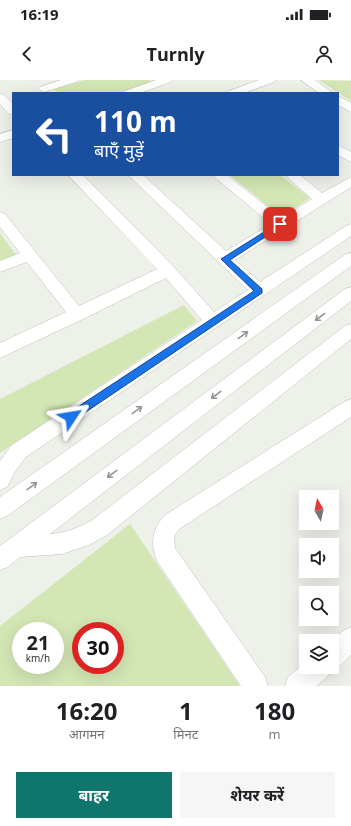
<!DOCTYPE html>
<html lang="hi">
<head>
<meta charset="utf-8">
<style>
  :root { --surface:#fff; --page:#f6f6f6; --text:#202124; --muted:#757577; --accent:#0f766e }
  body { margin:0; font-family:"Open Sans","Noto Sans Devanagari",sans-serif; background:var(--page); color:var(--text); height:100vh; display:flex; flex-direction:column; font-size:15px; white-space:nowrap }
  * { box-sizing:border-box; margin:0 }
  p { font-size:13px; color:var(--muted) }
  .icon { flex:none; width:22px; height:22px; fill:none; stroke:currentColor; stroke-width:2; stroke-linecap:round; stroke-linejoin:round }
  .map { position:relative; height:606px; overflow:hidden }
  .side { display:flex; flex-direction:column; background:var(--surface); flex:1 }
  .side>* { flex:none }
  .guide { position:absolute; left:12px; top:12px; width:327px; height:84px; border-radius:0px; box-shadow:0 4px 16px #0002; background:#1a4fa0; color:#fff; overflow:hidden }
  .needle { width:26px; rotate:351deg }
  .controls { position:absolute; left:299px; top:410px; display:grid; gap:8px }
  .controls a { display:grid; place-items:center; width:40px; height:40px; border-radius:0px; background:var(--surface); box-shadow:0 4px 16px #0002; font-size:20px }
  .speed { position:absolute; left:12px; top:542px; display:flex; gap:8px; font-size:20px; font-weight:700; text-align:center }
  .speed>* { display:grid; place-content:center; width:52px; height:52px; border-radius:50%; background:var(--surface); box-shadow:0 4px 16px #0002; line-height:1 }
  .speed small { font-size:10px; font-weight:400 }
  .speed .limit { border:6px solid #d22; background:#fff; color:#111 }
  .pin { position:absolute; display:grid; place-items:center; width:34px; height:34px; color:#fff; margin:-17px; border-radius:8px; box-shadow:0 2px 6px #0006 }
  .me { position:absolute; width:44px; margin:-22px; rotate:57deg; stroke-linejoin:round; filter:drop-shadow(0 0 3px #0008) }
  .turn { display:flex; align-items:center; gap:14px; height:84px; padding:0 16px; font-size:18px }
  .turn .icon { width:52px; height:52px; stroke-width:2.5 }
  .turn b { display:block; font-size:28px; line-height:34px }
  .eta { display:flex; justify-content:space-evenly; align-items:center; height:68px; text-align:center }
  .eta b { font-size:24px; font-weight:700; line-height:28px }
  .button { display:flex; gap:8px; margin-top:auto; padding:8px 16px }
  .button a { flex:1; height:46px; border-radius:0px; background:var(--accent); color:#fff; font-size:16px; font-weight:700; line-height:46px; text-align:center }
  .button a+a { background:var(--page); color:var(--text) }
  .status { display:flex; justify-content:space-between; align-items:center; height:28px; padding:0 20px; background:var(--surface); direction:ltr }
  .status svg { height:11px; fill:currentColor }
  header { display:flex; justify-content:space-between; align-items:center; height:52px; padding:0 16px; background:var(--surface); font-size:18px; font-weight:700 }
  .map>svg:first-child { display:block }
  .green { fill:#d4e6b4; fill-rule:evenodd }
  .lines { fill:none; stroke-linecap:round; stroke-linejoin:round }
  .minor-casing { stroke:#bfc1bb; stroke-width:1 }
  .minor { fill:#fff; fill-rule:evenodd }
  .oneway { stroke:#949594 }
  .route { fill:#1a73e8; stroke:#114b97 }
</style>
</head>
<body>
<div class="status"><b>16:19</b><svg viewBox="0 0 49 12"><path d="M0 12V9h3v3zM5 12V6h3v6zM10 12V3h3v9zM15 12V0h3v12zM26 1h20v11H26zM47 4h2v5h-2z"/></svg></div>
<header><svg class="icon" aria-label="back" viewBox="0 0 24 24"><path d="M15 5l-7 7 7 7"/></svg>Turnly<svg class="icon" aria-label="person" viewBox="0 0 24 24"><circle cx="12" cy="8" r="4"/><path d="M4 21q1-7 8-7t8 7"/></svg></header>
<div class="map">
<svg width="351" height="606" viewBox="0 0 351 606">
  <rect width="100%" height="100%" fill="#eef0ea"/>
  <g class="green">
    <path d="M85 0H149L152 2 118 13H58L54 9Z"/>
    <path d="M319 0 351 1V21Z"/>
    <path d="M230 95H280L310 118 281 137Z"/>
    <path d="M0 153 16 175 0 182Z"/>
    <path d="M184 225 197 241 0 373V319Z"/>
    <path d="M130 444 240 606H0V546ZM21 551H55V585H21ZM81 551H115V585H81Z"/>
  </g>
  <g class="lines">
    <defs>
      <g id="minor">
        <path d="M61 0H78L76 2 44 12 38 9 40 7Z"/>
        <path d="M156 0H173L171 2 140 13H123L125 11Z"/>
        <path d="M259 0H276L274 2 244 13H227L229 11Z"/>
        <path d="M301 0H315L333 13H319Z"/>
        <path d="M0 14 4 15 13 24V35L9 34 0 24Z"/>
        <path d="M338 16 351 23V32L338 25Z"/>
        <path d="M13 50V58L0 62V54Z"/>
        <path d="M338 65 351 72V82L338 75Z"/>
        <path d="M68 95H83L173 186 214 232 248 210 128 95H143L226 171 271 144 212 95H227L281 138 312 119 285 95H300L322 113 351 97V107L235 180 260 202 346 146 351 144V156L26 377 14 393 7 407 0 410V381L12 365 202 240 166 198 83 239 0 278V263L66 232 27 182 0 192V181L20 173 0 147V132L5 134 79 226 157 189Z"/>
        <path d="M351 173V186L7 436 0 439V417L346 174Z"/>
        <path d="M351 207V221L50 454C66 453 77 448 91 441L345 246 351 244V259L107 455 89 465 62 474 20 477 8 487 0 490V466L345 209Z"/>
        <path d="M351 319V337L179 449 174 456 175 468 265 597 268 606H241L157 481C150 463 152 449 165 435L344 322Z"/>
        <path d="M351 547V575L341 585 331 588 328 596 316 606H285L288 597 306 582V587H332L331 561 343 551Z"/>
      </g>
    </defs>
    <use href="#minor" class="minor-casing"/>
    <use href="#minor" class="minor"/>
  </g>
  <defs><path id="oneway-shaft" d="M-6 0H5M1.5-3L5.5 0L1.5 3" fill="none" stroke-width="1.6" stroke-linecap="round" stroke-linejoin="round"/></defs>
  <g class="oneway">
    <use href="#oneway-shaft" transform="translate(320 237) rotate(143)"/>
    <use href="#oneway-shaft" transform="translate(243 255) rotate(-36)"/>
    <use href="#oneway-shaft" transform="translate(216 315) rotate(143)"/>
    <use href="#oneway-shaft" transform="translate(137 330) rotate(-36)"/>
    <use href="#oneway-shaft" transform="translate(112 394) rotate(143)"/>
    <use href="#oneway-shaft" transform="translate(32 406) rotate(-36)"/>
  </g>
  <path class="route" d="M280 142 283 144 282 146 230 180 262 209V213L74 340H67V334L254 211 221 179Z"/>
</svg>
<div class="controls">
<a><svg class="needle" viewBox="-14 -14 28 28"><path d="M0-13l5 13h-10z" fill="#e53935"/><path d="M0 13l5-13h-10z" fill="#757577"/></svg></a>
<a><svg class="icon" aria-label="sound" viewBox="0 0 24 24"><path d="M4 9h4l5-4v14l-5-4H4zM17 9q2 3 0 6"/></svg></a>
<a><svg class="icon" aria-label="search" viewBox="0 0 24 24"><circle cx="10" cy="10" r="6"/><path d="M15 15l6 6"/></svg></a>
<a><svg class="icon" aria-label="layers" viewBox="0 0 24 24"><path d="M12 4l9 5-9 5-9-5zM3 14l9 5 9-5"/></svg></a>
</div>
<div class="speed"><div>21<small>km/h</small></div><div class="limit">30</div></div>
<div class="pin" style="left:280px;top:144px;background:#d93025"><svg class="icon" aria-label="arrive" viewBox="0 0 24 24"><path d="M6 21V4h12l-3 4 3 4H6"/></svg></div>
<svg class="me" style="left:71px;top:337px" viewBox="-20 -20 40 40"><path d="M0-17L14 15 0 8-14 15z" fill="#1a73e8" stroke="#fff" stroke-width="4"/></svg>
<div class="guide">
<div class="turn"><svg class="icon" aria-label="left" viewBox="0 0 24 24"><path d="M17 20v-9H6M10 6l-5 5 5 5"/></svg><div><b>110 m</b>बाएँ मुड़ें</div></div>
</div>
</div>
<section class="side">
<div class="eta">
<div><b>16:20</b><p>आगमन</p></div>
<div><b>1</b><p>मिनट</p></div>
<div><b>180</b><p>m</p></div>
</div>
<div class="button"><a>बाहर</a><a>शेयर करें</a></div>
</section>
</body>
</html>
